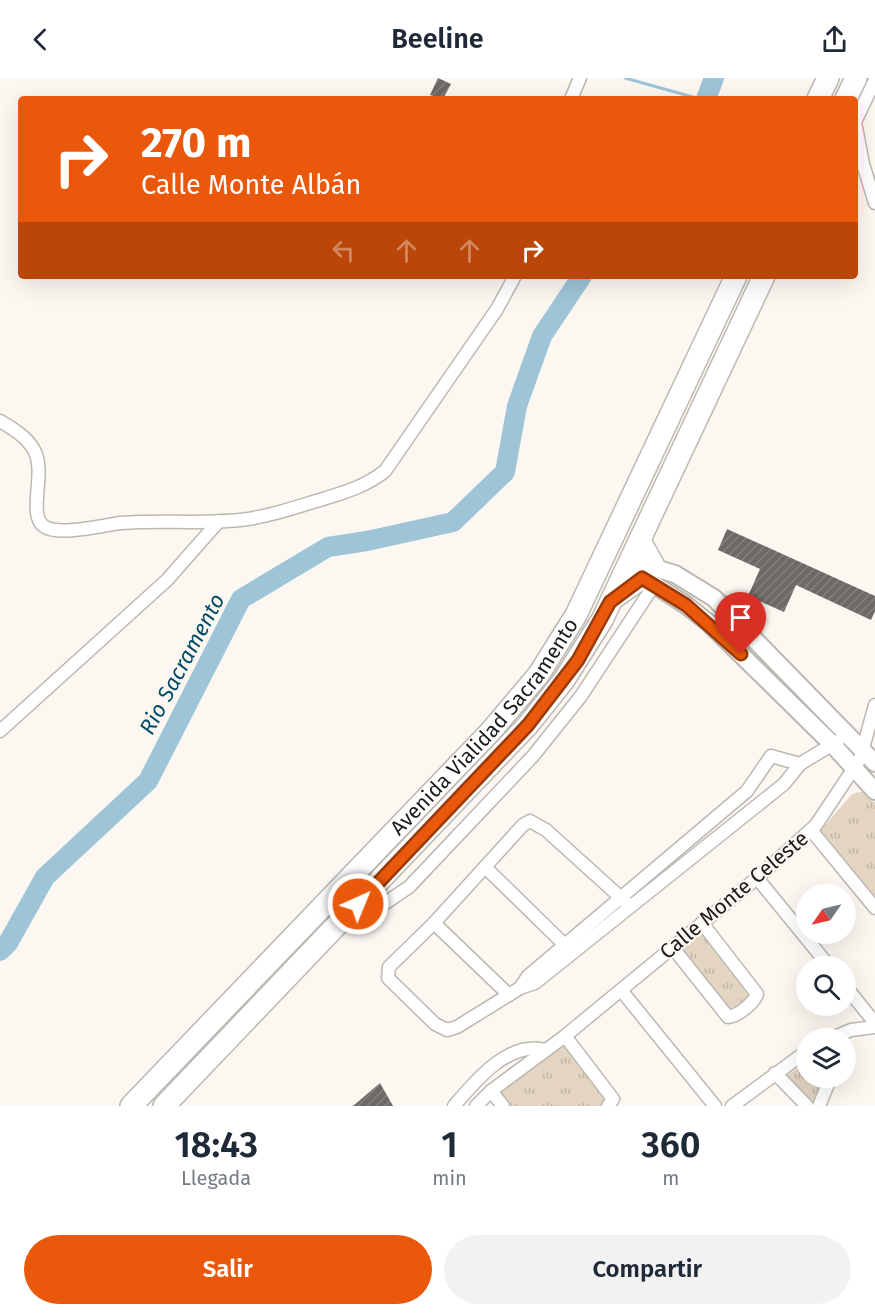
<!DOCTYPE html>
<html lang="es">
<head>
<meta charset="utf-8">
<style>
  :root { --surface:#fff; --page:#f2f2f3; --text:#1f2937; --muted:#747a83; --accent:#ea580c }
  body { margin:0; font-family:"Fira Sans",sans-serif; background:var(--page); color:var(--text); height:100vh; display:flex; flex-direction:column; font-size:22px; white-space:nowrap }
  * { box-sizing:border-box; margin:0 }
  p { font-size:20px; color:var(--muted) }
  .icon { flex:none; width:33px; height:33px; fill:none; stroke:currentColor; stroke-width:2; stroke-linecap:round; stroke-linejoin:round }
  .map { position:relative; height:1028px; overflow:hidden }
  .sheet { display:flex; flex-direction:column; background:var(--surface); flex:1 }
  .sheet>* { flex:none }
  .hud { position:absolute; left:18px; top:18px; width:840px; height:183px; border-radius:6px; box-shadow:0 6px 24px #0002; background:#ea580c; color:#fff; overflow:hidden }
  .needle { width:39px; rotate:236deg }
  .controls { position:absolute; left:796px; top:806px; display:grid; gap:12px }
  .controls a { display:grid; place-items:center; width:60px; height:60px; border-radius:50%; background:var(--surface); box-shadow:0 6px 24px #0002; font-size:30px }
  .pin { position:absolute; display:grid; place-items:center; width:51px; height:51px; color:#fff; margin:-62px -26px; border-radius:50% 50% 50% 0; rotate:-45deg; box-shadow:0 0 6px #0007 }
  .pin .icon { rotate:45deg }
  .me { position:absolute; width:66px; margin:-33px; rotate:44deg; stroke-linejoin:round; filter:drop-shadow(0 0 4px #0008) }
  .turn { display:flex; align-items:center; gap:21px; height:126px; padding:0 24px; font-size:27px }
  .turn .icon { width:78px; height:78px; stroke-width:2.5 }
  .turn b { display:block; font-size:42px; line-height:51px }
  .lanes { display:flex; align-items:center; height:57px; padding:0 24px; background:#0003; justify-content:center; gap:30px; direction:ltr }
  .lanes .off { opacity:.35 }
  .eta { display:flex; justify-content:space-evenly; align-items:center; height:102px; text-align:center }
  .eta b { font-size:36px; font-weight:600; line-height:42px }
  .button { display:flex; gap:12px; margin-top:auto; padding:12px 24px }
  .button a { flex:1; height:69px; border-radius:36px; background:var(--accent); color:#fff; font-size:24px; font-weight:600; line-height:69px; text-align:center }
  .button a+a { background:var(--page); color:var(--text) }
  header { display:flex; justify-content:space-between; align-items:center; height:78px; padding:0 24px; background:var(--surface); font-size:27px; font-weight:600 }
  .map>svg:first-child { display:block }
  .park { fill:url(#park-tufts) }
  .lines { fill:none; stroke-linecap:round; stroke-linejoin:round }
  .stream { stroke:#9ec4d8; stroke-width:3 }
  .river { stroke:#9ec4d8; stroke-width:20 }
  .building { fill:url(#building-hatch) }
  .street-casing { stroke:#bcb8b2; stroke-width:15 }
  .secondary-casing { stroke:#bcb8b2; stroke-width:20 }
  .highway-casing { stroke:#bcb8b2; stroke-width:24 }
  .street { stroke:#fff; stroke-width:12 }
  .secondary { stroke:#fff; stroke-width:16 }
  .highway { stroke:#fff; stroke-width:21 }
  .route-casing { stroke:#983908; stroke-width:15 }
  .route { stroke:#ea580c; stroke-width:10 }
  .labels { text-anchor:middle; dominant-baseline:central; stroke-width:4.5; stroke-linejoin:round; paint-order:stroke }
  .street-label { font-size:21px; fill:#1c1b18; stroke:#fcf7f1 }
  .water-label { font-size:22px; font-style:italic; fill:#004b67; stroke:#fcf7f1 }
</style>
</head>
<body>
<header><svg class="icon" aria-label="back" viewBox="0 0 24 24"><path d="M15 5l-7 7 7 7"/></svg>Beeline<svg class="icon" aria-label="share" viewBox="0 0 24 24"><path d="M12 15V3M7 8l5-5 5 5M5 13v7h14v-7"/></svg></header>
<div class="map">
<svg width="875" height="1028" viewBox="0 0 875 1028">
  <defs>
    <pattern id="park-tufts" width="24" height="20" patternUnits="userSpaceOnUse" patternTransform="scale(1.5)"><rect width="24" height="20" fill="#e3d5c2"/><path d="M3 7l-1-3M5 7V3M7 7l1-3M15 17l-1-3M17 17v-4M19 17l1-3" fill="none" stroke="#c2b6a6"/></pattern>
    <pattern id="building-hatch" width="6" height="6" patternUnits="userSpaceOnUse" patternTransform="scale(1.5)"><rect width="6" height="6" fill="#6d6964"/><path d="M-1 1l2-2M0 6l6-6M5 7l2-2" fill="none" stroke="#84827e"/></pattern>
  </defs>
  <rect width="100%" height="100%" fill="#fcf7f1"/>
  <g class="park">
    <path d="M865 713 875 725V823L819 754 852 716Z"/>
    <path d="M702 848 756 920 730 939 674 872Z"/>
    <path d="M562 959 614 1023 607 1028H504L490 1011Z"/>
    <path d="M807 984V999H823L814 1026 785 999Z"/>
  </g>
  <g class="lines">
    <path class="stream" d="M625 0 700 21"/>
    <g class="river">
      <path d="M706 21 714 0"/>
      <path d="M0 873 8 865 45 799 148 703 241 521 328 469 367 463 453 444 505 394 517 328 542 258 582 198"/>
    </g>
  </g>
  <g class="building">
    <path d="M438 0 451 6 443 21 430 17Z"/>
    <path d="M727 451 875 518V533L871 542 796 507 784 534 748 518 760 491 718 472Z"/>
    <path d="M380 1005 393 1028H353Z"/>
  </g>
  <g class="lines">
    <defs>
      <g id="street">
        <path d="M571 21 580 0"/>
        <path d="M855 44 863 86 875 125"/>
        <path d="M855 44 875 2"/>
        <path d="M0 343C12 350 27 359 34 372 47 395 26 438 45 449 60 458 103 447 121 445 161 442 200 446 240 442 268 439 296 429 323 421 346 414 366 408 385 393L497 231 515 198"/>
        <path d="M0 653 167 502 219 443"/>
        <path d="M811 752 875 830"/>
        <path d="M485 789 570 872"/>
        <path d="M757 800 829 888"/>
        <path d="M630 828 546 752 530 743 523 747 434 845 389 889 388 900 435 946 447 952 457 949 520 910 535 905 784 706 800 686 838 663"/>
        <path d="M348 841 375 832 409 809 533 678 581 618 654 507"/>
        <path d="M434 845 509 917"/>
        <path d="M673 870 728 939C738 938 754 925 757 916L702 845"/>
        <path d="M846 909 875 945"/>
        <path d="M520 910 528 898 747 713 771 678 800 686"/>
        <path d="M621 912 715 1028"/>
        <path d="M565 958 613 1021 608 1028"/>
        <path d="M832 960 851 952 875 949"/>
        <path d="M775 995 807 1028"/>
        <path d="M491 1013 503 1028"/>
        <path d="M454 1028C476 1002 509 962 546 972"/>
        <path d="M476 1028 491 1013 565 958 757 800 816 747 860 681 875 627"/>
        <path d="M732 1028 807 973"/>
        <path d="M819 1028 831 999"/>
      </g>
      <g id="secondary">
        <path d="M644 487 675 496 714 520 875 685"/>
        <path d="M633 493 686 527 710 546 832 666 875 713"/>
      </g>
      <g id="highway">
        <path d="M818 21 828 0"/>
        <path d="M846 21 856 0"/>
        <path d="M640 463 654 488"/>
        <path d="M615 519 642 500"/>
        <path id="s1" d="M131 1028 491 653 539 596 576 537 736 198"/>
        <path d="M164 1028 528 647 564 602 602 542 764 198"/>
      </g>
    </defs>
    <use href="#street" class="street-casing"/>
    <use href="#secondary" class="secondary-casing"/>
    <use href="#highway" class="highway-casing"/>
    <use href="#street" class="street"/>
    <use href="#secondary" class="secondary"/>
    <use href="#highway" class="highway"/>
  </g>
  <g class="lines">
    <defs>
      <path id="route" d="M358 826 528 647 578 582 610 524 642 500 686 527 741 576"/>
    </defs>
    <use href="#route" class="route-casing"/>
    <use href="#route" class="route"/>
  </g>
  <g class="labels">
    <g class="street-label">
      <text stroke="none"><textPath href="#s1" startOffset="519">Avenida Vialidad Sacramento</textPath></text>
      <text transform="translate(734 817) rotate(-40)">Calle Monte Celeste</text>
    </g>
    <g class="water-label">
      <text transform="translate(182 586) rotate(-62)">Rio Sacramento</text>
    </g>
  </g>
</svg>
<div class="controls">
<a><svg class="needle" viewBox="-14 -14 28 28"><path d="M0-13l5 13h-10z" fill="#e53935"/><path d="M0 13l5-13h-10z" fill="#747a83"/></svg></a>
<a><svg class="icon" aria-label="search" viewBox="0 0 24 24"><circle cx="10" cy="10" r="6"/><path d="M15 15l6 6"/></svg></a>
<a><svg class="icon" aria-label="layers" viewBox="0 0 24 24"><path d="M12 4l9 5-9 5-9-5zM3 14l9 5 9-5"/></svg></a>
</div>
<div class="pin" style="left:741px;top:576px;background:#d93025"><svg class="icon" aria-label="arrive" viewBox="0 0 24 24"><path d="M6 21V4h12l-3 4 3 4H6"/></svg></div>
<svg class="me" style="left:358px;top:826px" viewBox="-20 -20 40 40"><circle r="17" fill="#ea580c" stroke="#fff" stroke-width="3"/><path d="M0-11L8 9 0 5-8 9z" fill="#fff"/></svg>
<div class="hud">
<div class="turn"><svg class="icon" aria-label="right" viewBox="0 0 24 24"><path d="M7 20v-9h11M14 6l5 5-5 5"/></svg><div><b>270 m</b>Calle Monte Albán</div></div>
<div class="lanes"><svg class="icon off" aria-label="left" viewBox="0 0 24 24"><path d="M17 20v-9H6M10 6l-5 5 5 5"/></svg><svg class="icon off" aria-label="ahead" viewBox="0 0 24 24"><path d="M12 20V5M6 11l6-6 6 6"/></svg><svg class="icon off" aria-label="ahead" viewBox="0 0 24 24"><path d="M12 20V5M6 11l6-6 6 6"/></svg><svg class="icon" aria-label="right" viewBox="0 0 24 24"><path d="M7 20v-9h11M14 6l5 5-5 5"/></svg></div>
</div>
</div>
<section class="sheet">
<div class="eta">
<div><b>18:43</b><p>Llegada</p></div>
<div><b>1</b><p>min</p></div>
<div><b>360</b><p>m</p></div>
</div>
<div class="button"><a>Salir</a><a>Compartir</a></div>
</section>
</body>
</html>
